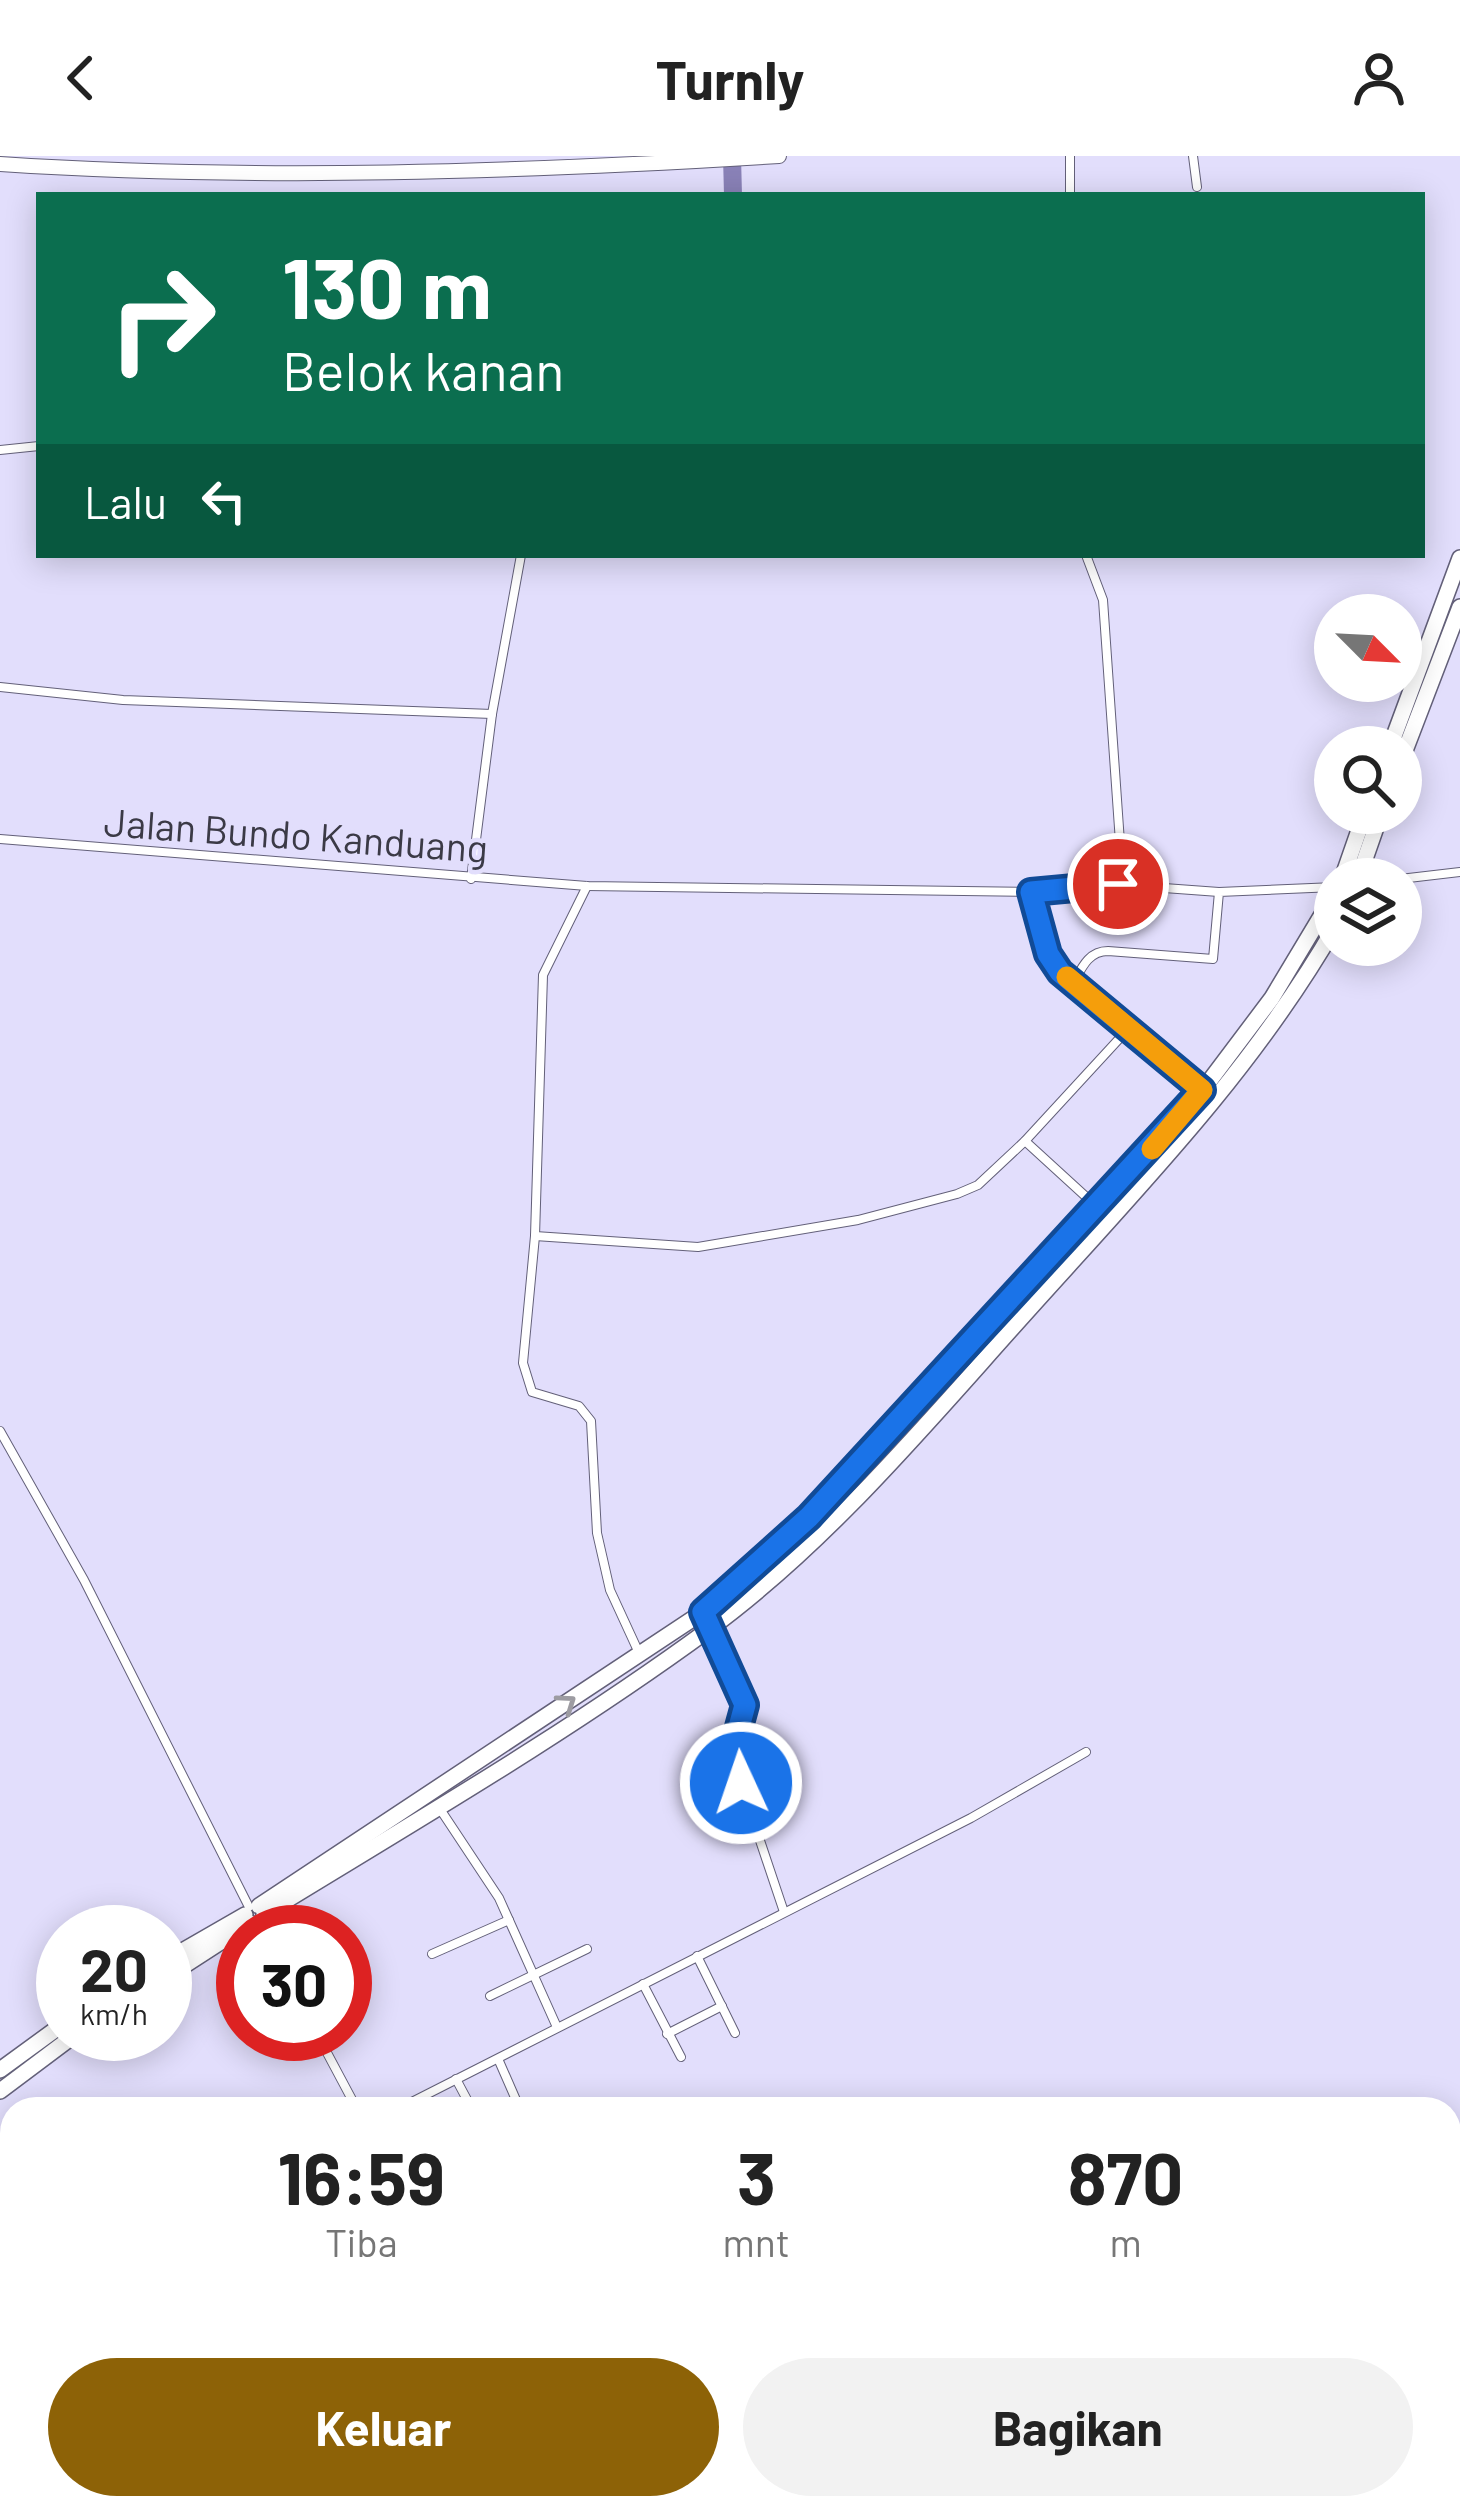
<!DOCTYPE html>
<html lang="id">
<head>
<meta charset="utf-8">
<style>
  :root { --surface:#fff; --page:#f2f2f2; --text:#222; --muted:#767676; --accent:#8d6207 }
  body { margin:0; font-family:Barlow,sans-serif; background:var(--page); color:var(--text); height:100vh; display:flex; flex-direction:column; font-size:45px; white-space:nowrap }
  * { box-sizing:border-box; margin:0 }
  p { font-size:39px; color:var(--muted) }
  .icon { flex:none; width:66px; height:66px; fill:none; stroke:currentColor; stroke-width:2; stroke-linecap:round; stroke-linejoin:round }
  .map { position:relative; flex:1; overflow:hidden }
  .side { position:absolute; left:0px; top:1941px; width:1461px; height:423px; display:flex; flex-direction:column; background:var(--surface); border-radius:36px 36px 0 0; box-shadow:0 6px 30px #0003 }
  .side>* { flex:none }
  .guide { position:absolute; left:36px; top:36px; width:1389px; height:366px; border-radius:0px; box-shadow:0 6px 30px #0003; background:#0b6e4f; color:#fff; overflow:hidden }
  .needle { width:78px; rotate:114deg }
  .fabs { position:absolute; left:1314px; top:438px; display:grid; gap:24px }
  .fabs a { display:grid; place-items:center; width:108px; height:108px; border-radius:50%; background:var(--surface); box-shadow:0 6px 30px #0003; font-size:60px }
  .speed { position:absolute; left:36px; top:1749px; display:flex; gap:24px; font-size:60px; font-weight:700; text-align:center }
  .speed>* { display:grid; place-content:center; width:156px; height:156px; border-radius:50%; background:var(--surface); box-shadow:0 6px 30px #0003; line-height:1 }
  .speed small { font-size:30px; font-weight:400 }
  .speed .limit { border:18px solid #d22; background:#fff; color:#111 }
  .pin { position:absolute; display:grid; place-items:center; width:102px; height:102px; color:#fff; margin:-51px; border:6px solid #fff; border-radius:50%; box-shadow:0 3px 12px #0007 }
  .me { position:absolute; width:132px; margin:-66px; rotate:357deg; stroke-linejoin:round; filter:drop-shadow(0 0 9px #0008) }
  .turn { display:flex; align-items:center; gap:42px; height:252px; padding:0 48px; font-size:54px }
  .turn .icon { width:156px; height:156px; stroke-width:2.5 }
  .turn b { display:block; font-size:84px; line-height:102px }
  .then { display:flex; align-items:center; height:114px; padding:0 48px; background:#0003; gap:24px; font-size:45px }
  .eta { display:flex; justify-content:space-evenly; align-items:center; height:204px; text-align:center }
  .eta b { font-size:72px; font-weight:700; line-height:84px }
  .primary-button { display:flex; gap:24px; margin-top:auto; padding:24px 48px }
  .primary-button a { flex:1; height:138px; border-radius:72px; background:var(--accent); color:#fff; font-size:48px; font-weight:700; line-height:138px; text-align:center }
  .primary-button a+a { background:var(--page); color:var(--text) }
  header { display:flex; justify-content:space-between; align-items:center; height:156px; padding:0 48px; background:var(--surface); font-size:54px; font-weight:700 }
  .map>svg:first-child { display:block }
  .lines { fill:none; stroke-linecap:round; stroke-linejoin:round }
  .river { stroke:#8a82b8; stroke-width:18 }
  .street-casing { stroke:#636079; stroke-width:10 }
  .primary-casing { stroke:#636079; stroke-width:16 }
  .highway-casing { stroke:#636079; stroke-width:18 }
  .street { stroke:#fff; stroke-width:8 }
  .primary { stroke:#fff; stroke-width:14 }
  .highway { stroke:#fff; stroke-width:15 }
  .oneway { stroke:#9d9ca2 }
  .route-casing { stroke:#114b97; stroke-width:30 }
  .route { stroke:#1a73e8; stroke-width:21 }
  .slow { stroke:#f59e0b; stroke-width:21 }
  .labels { text-anchor:middle; dominant-baseline:central; stroke-width:9; stroke-linejoin:round; paint-order:stroke }
  .street-label { font-size:39px; fill:#3b3a46; stroke:#e2defc }
</style>
</head>
<body>
<header><svg class="icon" aria-label="back" viewBox="0 0 24 24"><path d="M15 5l-7 7 7 7"/></svg>Turnly<svg class="icon" aria-label="person" viewBox="0 0 24 24"><circle cx="12" cy="8" r="4"/><path d="M4 21q1-7 8-7t8 7"/></svg></header>
<div class="map">
<svg width="1460" height="2362" viewBox="0 0 1460 2362">
  <rect width="100%" height="100%" fill="#e2defc"/>
  <g class="lines">
    <path class="river" d="M732 0 733 39"/>
    <defs>
      <g id="street">
        <path d="M1193 0 1197 31"/>
        <path d="M1070 39V0"/>
        <path d="M0 294 39 290"/>
        <path d="M1086 399 1103 444 1123 729 1219 736"/>
        <path d="M0 531 123 544 492 558"/>
        <path d="M0 683 587 730 1031 736 1123 729"/>
        <path d="M471 723 492 558 521 399"/>
        <path d="M1400 723 1460 716"/>
        <path d="M587 730 543 819 535 1080 523 1207 532 1236 579 1250 591 1265 597 1377 610 1434 639 1497"/>
        <path d="M1031 736 1050 804 1074 826"/>
        <path d="M1201 934 1074 826C1082 811 1089 795 1108 795L1213 803 1219 736 1335 731"/>
        <path d="M1025 985 1095 1049"/>
        <path d="M535 1080 698 1091 858 1064 957 1038 978 1029 1025 985 1130 871"/>
        <path d="M0 1275 84 1424 249 1751"/>
        <path d="M703 1456 745 1549 737 1571 736 1613 784 1756"/>
        <path d="M438 1650 499 1742 556 1869"/>
        <path d="M259 1767 263 1776"/>
        <path d="M432 1798 509 1764"/>
        <path d="M697 1800 735 1877"/>
        <path d="M643 1828 681 1901"/>
        <path d="M490 1840 587 1793"/>
        <path d="M317 1878 357 1953"/>
        <path d="M667 1878 722 1850"/>
        <path d="M499 1905 520 1953"/>
        <path d="M456 1923 472 1953"/>
        <path d="M398 1953 971 1662 1086 1596"/>
        <path d="M0 2012 12 2039"/>
        <path d="M0 2078 12 2064"/>
        <path d="M0 2119 11 2128"/>
        <path d="M572 2352 577 2362"/>
        <path d="M1262 2362 1266 2352"/>
      </g>
      <path id="primary" d="M0 8C259 25 520 16 779 0"/>
      <g id="highway">
        <path d="M1390 591 1460 402"/>
        <path d="M1401 605 1460 451"/>
        <path d="M1342 723 1365 657"/>
        <path d="M1358 723 1381 657"/>
        <path d="M259 1750 703 1456 775 1396 946 1218 1202 935 1272 842 1335 737"/>
        <path d="M264 1758C414 1666 566 1578 708 1474 827 1387 925 1269 1023 1160 1135 1035 1251 917 1335 771"/>
        <path d="M165 1805 245 1759"/>
        <path d="M165 1822 250 1767"/>
        <path d="M0 1914 63 1868"/>
        <path d="M0 1935 76 1878"/>
      </g>
    </defs>
    <use href="#street" class="street-casing"/>
    <use href="#primary" class="primary-casing"/>
    <use href="#highway" class="highway-casing"/>
    <use href="#street" class="street"/>
    <use href="#primary" class="primary"/>
    <use href="#highway" class="highway"/>
  </g>
  <defs><path id="oneway-chevron" d="M-2-3.5L2.5 0L-2 3.5" fill="none" stroke-width="1.6" stroke-linecap="round" stroke-linejoin="round" transform="scale(3)"/></defs>
  <use class="oneway" href="#oneway-chevron" transform="translate(567 1547) rotate(-35)"/>
  <g class="lines">
    <defs>
      <path id="route" d="M741 1627 736 1582 745 1549 703 1456 809 1361 1202 934 1060 816 1048 798 1031 736 1118 728"/>
    </defs>
    <use href="#route" class="route-casing"/>
    <use href="#route" class="route"/>
    <path class="slow" d="M1067 821 1202 934 1152 993"/>
  </g>
  <g class="labels">
    <g class="street-label">
      <text transform="translate(296 678) rotate(4)">Jalan Bundo Kanduang</text>
    </g>
  </g>
</svg>
<div class="fabs">
<a><svg class="needle" viewBox="-14 -14 28 28"><path d="M0-13l5 13h-10z" fill="#e53935"/><path d="M0 13l5-13h-10z" fill="#767676"/></svg></a>
<a><svg class="icon" aria-label="search" viewBox="0 0 24 24"><circle cx="10" cy="10" r="6"/><path d="M15 15l6 6"/></svg></a>
<a><svg class="icon" aria-label="layers" viewBox="0 0 24 24"><path d="M12 4l9 5-9 5-9-5zM3 14l9 5 9-5"/></svg></a>
</div>
<div class="speed"><div>20<small>km/h</small></div><div class="limit">30</div></div>
<div class="pin" style="left:1118px;top:728px;background:#d93025"><svg class="icon" aria-label="arrive" viewBox="0 0 24 24"><path d="M6 21V4h12l-3 4 3 4H6"/></svg></div>
<svg class="me" style="left:741px;top:1627px" viewBox="-20 -20 40 40"><circle r="17" fill="#1a73e8" stroke="#fff" stroke-width="3"/><path d="M0-11L8 9 0 5-8 9z" fill="#fff"/></svg>
<div class="guide">
<div class="turn"><svg class="icon" aria-label="right" viewBox="0 0 24 24"><path d="M7 20v-9h11M14 6l5 5-5 5"/></svg><div><b>130 m</b>Belok kanan</div></div>
<div class="then">Lalu<svg class="icon" aria-label="left" viewBox="0 0 24 24"><path d="M17 20v-9H6M10 6l-5 5 5 5"/></svg></div>
</div>
<section class="side">
<div class="eta">
<div><b>16:59</b><p>Tiba</p></div>
<div><b>3</b><p>mnt</p></div>
<div><b>870</b><p>m</p></div>
</div>
<div class="primary-button"><a>Keluar</a><a>Bagikan</a></div>
</section>
</div>
</body>
</html>
